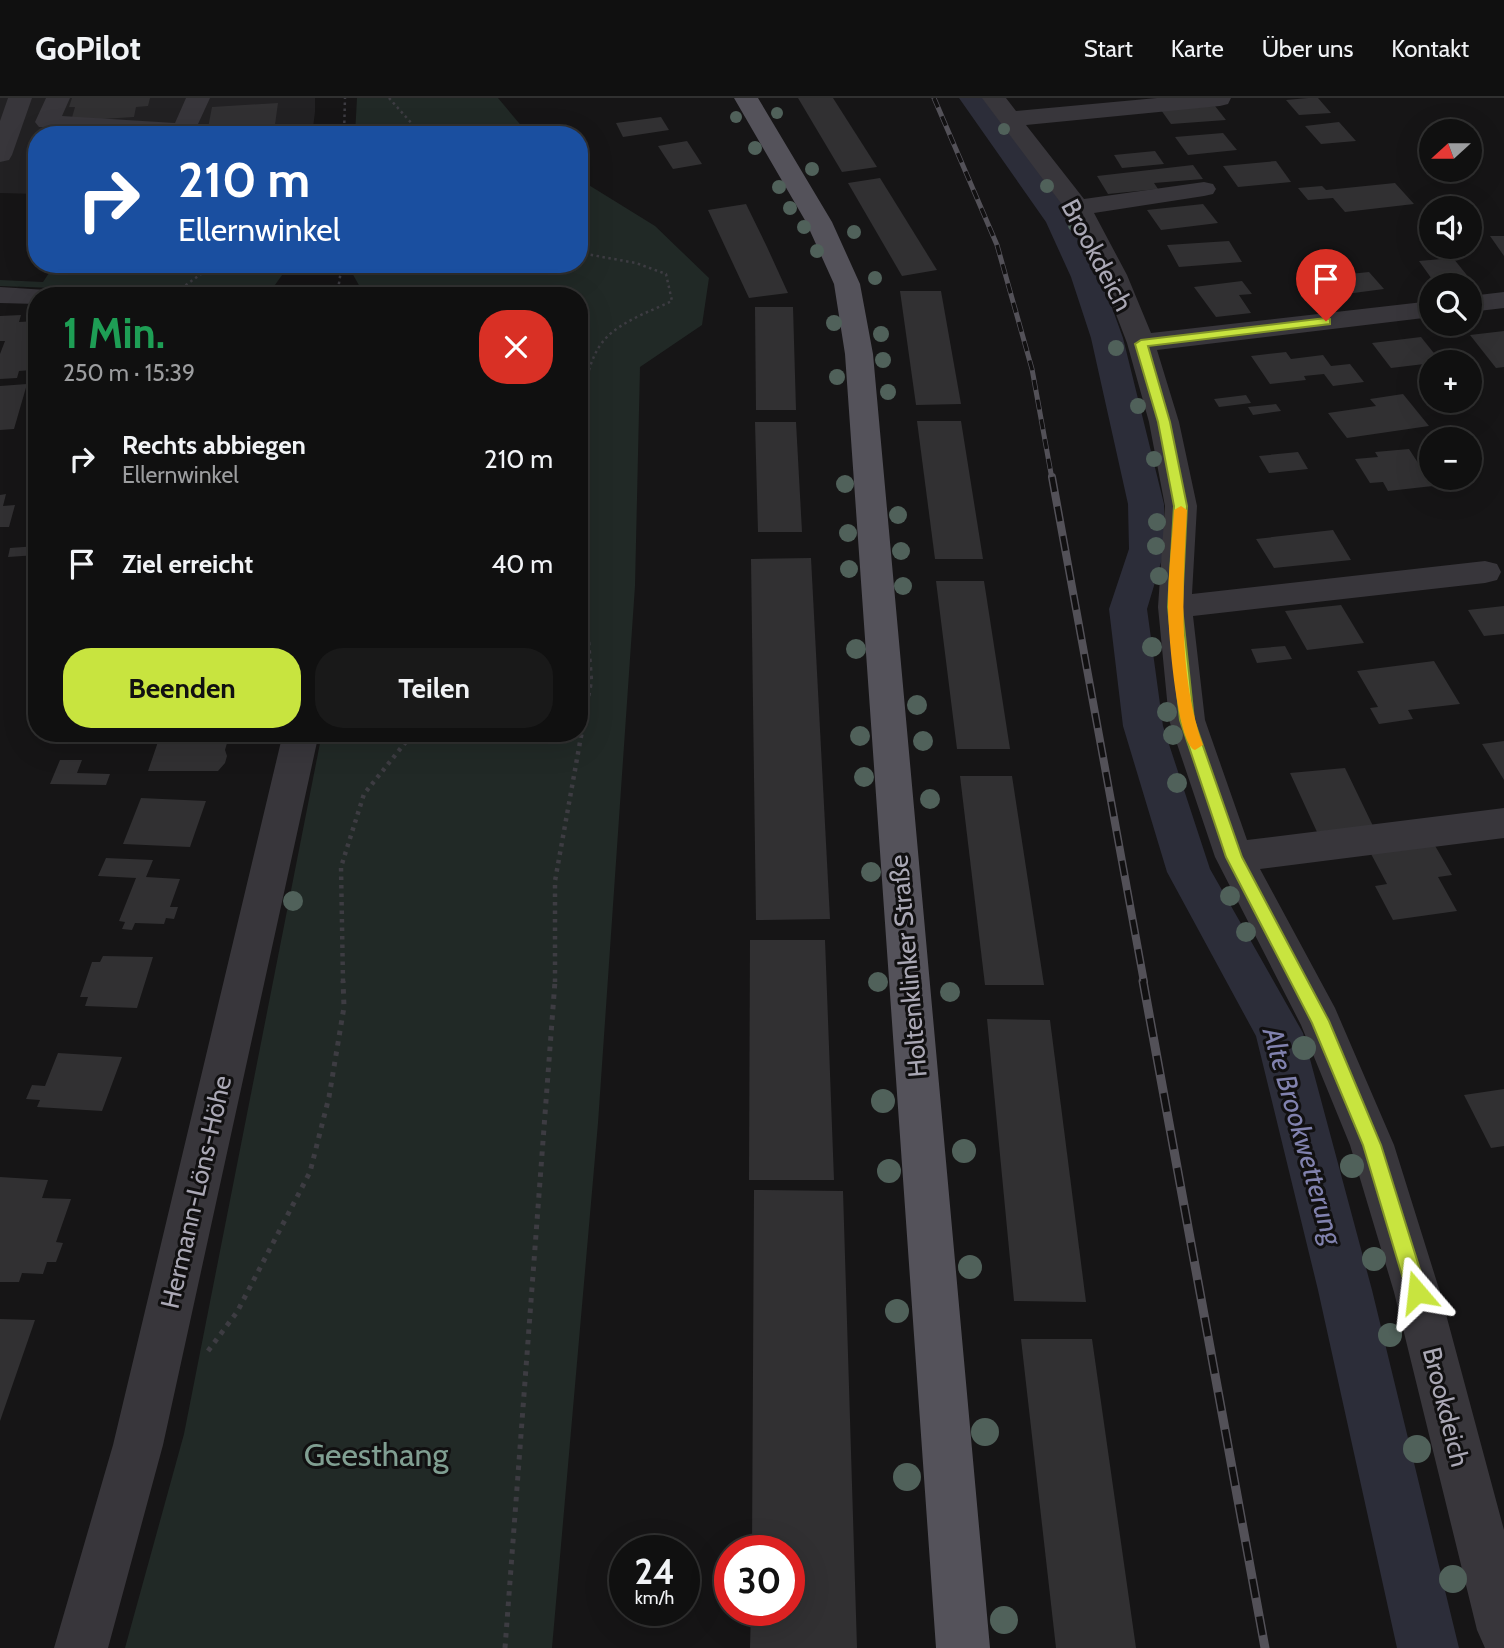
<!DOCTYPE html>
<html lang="de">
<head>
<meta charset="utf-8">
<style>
  :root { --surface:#101010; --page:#191919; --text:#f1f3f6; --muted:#9c9d9f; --line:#303030; --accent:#c8e43f }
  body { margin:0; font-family:Cabin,sans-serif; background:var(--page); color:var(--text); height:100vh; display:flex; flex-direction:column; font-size:26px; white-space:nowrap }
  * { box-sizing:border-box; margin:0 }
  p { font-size:23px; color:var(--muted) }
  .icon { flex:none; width:38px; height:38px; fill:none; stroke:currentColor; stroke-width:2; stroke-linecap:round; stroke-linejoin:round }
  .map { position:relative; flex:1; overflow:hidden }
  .sheet { position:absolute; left:28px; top:189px; width:560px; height:455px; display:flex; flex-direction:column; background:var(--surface); border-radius:28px; box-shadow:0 7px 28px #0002,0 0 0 2px var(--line) }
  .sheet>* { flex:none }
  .guide { position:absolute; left:28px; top:28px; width:560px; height:147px; border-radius:28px; box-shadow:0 7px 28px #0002,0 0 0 2px var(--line); background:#1a4fa0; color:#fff; overflow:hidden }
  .needle { width:46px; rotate:249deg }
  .tools { position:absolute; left:1419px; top:21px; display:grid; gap:14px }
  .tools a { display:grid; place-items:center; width:63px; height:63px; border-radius:50%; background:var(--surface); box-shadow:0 7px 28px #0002,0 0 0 2px var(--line); font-size:35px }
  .speed { position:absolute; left:609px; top:1437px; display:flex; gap:14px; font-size:35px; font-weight:700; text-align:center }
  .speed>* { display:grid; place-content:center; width:91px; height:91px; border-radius:50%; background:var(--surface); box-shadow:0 7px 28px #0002,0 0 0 2px var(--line); line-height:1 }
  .speed small { font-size:18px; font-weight:400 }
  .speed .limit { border:10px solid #d22; background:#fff; color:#111 }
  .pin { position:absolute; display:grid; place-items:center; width:60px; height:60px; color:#fff; margin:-72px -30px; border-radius:50% 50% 50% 0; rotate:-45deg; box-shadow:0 0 7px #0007 }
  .pin .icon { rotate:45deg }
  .me { position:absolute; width:77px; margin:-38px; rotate:343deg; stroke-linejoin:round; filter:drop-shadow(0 0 5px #0008) }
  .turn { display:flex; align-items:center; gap:24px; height:147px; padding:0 35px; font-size:32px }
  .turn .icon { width:91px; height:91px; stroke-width:2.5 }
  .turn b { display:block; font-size:49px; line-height:60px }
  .round { display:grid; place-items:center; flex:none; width:74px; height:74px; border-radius:28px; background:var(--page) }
  .summary { display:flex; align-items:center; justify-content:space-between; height:119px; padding:0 35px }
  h1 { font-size:42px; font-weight:800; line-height:52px; color:#1e9e55 }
  .action { display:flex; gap:14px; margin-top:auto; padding:14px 35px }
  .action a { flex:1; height:80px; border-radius:28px; background:var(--accent); color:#111; font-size:28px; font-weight:800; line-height:80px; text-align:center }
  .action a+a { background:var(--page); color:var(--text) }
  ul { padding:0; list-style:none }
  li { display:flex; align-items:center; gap:21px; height:105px; padding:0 35px }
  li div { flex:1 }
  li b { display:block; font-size:26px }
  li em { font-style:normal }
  header { display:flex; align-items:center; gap:42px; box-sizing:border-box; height:98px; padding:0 35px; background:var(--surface); border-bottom:2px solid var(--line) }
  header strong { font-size:33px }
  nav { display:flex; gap:38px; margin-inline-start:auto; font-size:24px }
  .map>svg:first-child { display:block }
  .built { fill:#222123 }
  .green { fill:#212926 }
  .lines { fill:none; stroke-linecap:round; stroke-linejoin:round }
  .canal { fill:#2c2d39; fill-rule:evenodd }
  .building { fill:#313032 }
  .path-far2 { stroke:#3d3c42; stroke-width:2.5; stroke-dasharray:2.5 3.5; stroke-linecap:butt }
  .path-far1 { stroke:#3d3c42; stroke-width:4.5; stroke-dasharray:3.5 5; stroke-linecap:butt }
  .path { stroke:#3d3c42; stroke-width:5; stroke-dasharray:4.5 6; stroke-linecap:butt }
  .minor { fill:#38363b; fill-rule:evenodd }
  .major { fill:#54525a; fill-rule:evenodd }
  .rail-far2-casing { stroke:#535158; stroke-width:5 }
  .rail-far1-casing { stroke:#535158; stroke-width:8 }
  .rail-casing { stroke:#535158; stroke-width:9 }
  .rail-far2 { stroke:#111011; stroke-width:3.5; stroke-dasharray:10; stroke-linecap:butt }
  .rail-far1 { stroke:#111011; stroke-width:5; stroke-dasharray:15; stroke-linecap:butt }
  .rail { stroke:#111011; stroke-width:6; stroke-dasharray:19; stroke-linecap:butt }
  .tree { fill:#50615a }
  .route { fill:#c8e43f; stroke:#829429; stroke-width:2 }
  .slow { fill:#f59e0b }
  .labels { text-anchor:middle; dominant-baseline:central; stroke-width:6; stroke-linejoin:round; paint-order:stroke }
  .street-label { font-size:26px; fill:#aaa8b5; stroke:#111011 }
  .water-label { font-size:28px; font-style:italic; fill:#8182ae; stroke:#111011 }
  .near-park-label { font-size:32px; fill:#809f92; stroke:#111011 }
</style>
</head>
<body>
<header>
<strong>GoPilot</strong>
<nav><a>Start</a><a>Karte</a><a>Über uns</a><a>Kontakt</a></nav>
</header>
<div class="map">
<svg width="1504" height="1550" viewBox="0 0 1504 1550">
  <rect width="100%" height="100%" fill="#161516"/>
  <path class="built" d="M0 0H315V14L312 37H37V96L0 95Z"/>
  <g class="green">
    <path d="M357 0H498L529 37H355Z"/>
    <path d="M579 81 655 128 709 180 702 227 640 269 635 488 598 1025 552 1550H125L184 1336 322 635H579V198H365L347 166H579Z"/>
    <path d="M55 166H290L267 198 0 188V182L43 184Z"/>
  </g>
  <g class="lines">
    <path class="canal" d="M959 0H985L1075 124 1101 179 1123 240 1164 406 1165 451 1147 511 1163 628 1210 771 1303 935 1372 1192 1459 1550H1397L1318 1192 1256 938 1167 774 1123 628 1109 511 1129 451 1128 406 1091 240 1071 179 1046 124Z"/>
  </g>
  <g class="building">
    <path d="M72 0H150L148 8 136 9 134 19 71 23 75 9H69Z"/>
    <path d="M798 0H833L877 69 842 74Z"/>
    <path d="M1308 0H1318L1331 15 1299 17 1286 2Z"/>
    <path d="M278 5 274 34 233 37H229V33L207 35 212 9Z"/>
    <path d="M1215 8 1226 22 1171 26 1161 12Z"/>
    <path d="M661 19 669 32 623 39 616 25Z"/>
    <path d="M1339 24 1356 43 1321 46 1305 28Z"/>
    <path d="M1223 35 1237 52 1188 57 1175 39Z"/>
    <path d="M687 43 702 66 673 71 658 48Z"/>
    <path d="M1155 53 1164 66 1122 70 1114 57Z"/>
    <path d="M1276 63 1291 84 1238 89 1223 68Z"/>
    <path d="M1193 67 1203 81 1154 85 1158 91 1108 96 1097 78Z"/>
    <path d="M880 80 898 109 937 172 902 178 848 85Z"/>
    <path d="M1395 85 1414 106 1345 114 1333 100 1308 102 1298 90 1322 88 1326 92Z"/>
    <path d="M746 106 767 149 788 195 749 200 708 112Z"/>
    <path d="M1203 106 1218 125 1161 132 1147 112Z"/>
    <path d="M1490 138H1504V158Z"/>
    <path d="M1229 143 1242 164 1179 169 1167 147Z"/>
    <path d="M1453 160 1470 181 1434 184 1419 163Z"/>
    <path d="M1369 174 1384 191 1346 196 1331 178Z"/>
    <path d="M1242 183 1252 196 1239 197 1251 215 1216 219 1194 189Z"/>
    <path d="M900 193H941L961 306 916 307Z"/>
    <path d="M755 209H793L796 312H756Z"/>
    <path d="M21 217 19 224 37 223V255L31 272 19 273 17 280 0 281V256L5 243H0V218Z"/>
    <path d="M1504 233V269L1496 270 1470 237Z"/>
    <path d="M1421 239 1441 264 1391 270 1372 245Z"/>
    <path d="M1286 254 1291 261 1323 257 1331 268 1350 266 1364 284 1333 288 1324 276 1304 278 1306 282 1270 286 1251 258Z"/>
    <path d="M27 286 14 331 0 332V288Z"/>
    <path d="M1403 296 1429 328 1347 340 1328 315 1376 308 1370 301Z"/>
    <path d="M1246 297 1251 305 1219 309 1214 301Z"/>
    <path d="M1276 306 1281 313 1253 317 1248 309Z"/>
    <path d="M917 323H961L983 461H935Z"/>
    <path d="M755 324H796L802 434H758Z"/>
    <path d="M1409 351 1433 388 1388 393 1383 384 1370 385 1355 361 1378 359 1375 354Z"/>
    <path d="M1298 354 1308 371 1269 375 1259 358Z"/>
    <path d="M6 396 3 408 15 407 9 429H0V397Z"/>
    <path d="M1333 432 1351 462 1274 470 1256 441Z"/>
    <path d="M37 448V457L8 459 10 450Z"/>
    <path d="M811 460 830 821 756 822 751 461Z"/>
    <path d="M936 483H984L1010 651H957Z"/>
    <path d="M1341 507 1364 545 1307 552 1285 513Z"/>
    <path d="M1504 508V536L1484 538 1468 512Z"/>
    <path d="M1285 548 1292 561 1257 565 1251 551Z"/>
    <path d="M1434 563 1460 606 1408 612 1413 621 1379 626 1370 610 1378 609 1357 573Z"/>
    <path d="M161 635H230L225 652 227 658 225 665 218 673H148Z"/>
    <path d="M1504 643V682L1482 646Z"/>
    <path d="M60 662H82L77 675 110 676 106 687 50 686Z"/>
    <path d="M1345 670 1373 728 1317 734 1290 675Z"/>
    <path d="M960 678H1012L1044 887H985Z"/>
    <path d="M141 700 206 703 190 749 123 746Z"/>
    <path d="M1434 746 1452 777 1438 779 1457 813 1393 822 1375 788 1387 786 1370 754Z"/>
    <path d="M106 760 153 762 146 779 180 781 170 809H178L174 821 166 820 164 826 135 825 132 832 122 831 125 824 119 823 136 780 98 778Z"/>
    <path d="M750 842H825L834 1082H749Z"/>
    <path d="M103 858 153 859 137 910 85 908 88 899H80L92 864H100Z"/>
    <path d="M987 921 1050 922 1086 1204 1014 1203Z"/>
    <path d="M58 955 122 959 102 1013 37 1009 40 1002 26 1001 32 987 45 988Z"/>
    <path d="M1504 991V1048L1491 1050 1464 997Z"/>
    <path d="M0 1079 48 1082 42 1100 71 1101 56 1144 63 1145 56 1164H47L43 1176 22 1175 19 1184H0Z"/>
    <path d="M754 1092 843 1093 857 1550H750L751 1512H789V1452H752Z"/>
    <path d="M0 1221 35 1222 0 1323Z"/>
    <path d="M1021 1241H1092L1136 1550H1056Z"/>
  </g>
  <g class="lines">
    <g class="path-far2">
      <path d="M389 0 422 37"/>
      <path d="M344 37 345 0"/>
      <path d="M579 138 586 156 636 165 666 176 672 203C651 213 622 223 606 240 576 272 583 339 581 381"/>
      <path d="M361 166 374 169"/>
      <path d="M171 198 205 173 226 166"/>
      <path d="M337 198 342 166"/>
    </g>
    <g class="path-far1">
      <path d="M579 414 581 379"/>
      <path d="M343 884 341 769 364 696 413 635"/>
      <path d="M555 884V783L591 583 579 416"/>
    </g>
    <g class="path">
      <path d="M208 1253 237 1214 310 1074 329 999 344 909 343 883"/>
      <path d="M505 1550 555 883"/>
    </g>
    <g class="minor">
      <path d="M8 0H32L12 57 9 62 0 64V23Z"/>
      <path d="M46 0H70L62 18 175 25 186 0H210L193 37H133L39 29 35 24Z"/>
      <path d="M982 0H1006L1016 13 1157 0H1231L1228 6 1220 8 1026 27 1084 101 1204 84 1213 86 1216 91 1213 96 1204 98 1094 115 1127 177 1151 235 1432 203V219L1157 252 1179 324 1197 408 1192 496 1485 463 1497 466 1501 474 1497 482 1485 485 1193 518 1205 622 1247 742 1504 710V740L1260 771 1335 910 1394 1047 1440 1194 1504 1432V1550H1485L1477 1532 1394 1194 1350 1047 1301 927 1215 759 1169 622 1158 509 1165 408 1149 324 1127 245 1101 177 1072 120Z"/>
      <path d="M0 189 47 192 50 198H37V206L0 205Z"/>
      <path d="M1504 194V210L1470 214V198Z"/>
      <path d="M283 635H319L163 1347 108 1550H54L113 1347Z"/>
    </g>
    <path class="major" d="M734 0H758L832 124 860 186 873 256 990 1550H936L845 256 834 186 806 124Z"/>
    <defs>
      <path id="rail-far2" d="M934 0 997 147 1032 271 1052 381"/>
      <path id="rail-far1" d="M1052 379 1144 884"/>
      <path id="rail" d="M1143 883 1265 1550"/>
    </defs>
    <use href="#rail-far2" class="rail-far2-casing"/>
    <use href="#rail-far1" class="rail-far1-casing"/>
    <use href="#rail" class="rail-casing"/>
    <use href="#rail-far2" class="rail-far2"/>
    <use href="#rail-far1" class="rail-far1"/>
    <use href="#rail" class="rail"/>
  </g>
  <g class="tree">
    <circle cx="777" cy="15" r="6"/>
    <circle cx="736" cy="19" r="6"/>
    <circle cx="1004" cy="31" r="6"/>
    <circle cx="755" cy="50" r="7"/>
    <circle cx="812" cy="71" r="7"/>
    <circle cx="1047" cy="88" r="7"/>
    <circle cx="779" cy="89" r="7"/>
    <circle cx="790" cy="110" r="7"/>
    <circle cx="1075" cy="127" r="7"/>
    <circle cx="804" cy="129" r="7"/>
    <circle cx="854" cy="134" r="7"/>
    <circle cx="817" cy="153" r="7"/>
    <circle cx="875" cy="180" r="7"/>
    <circle cx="834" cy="225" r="8"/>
    <circle cx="881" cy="236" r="8"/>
    <circle cx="1116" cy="250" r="8"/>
    <circle cx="883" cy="262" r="8"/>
    <circle cx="837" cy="279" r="8"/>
    <circle cx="888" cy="294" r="8"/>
    <circle cx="1138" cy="308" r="8"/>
    <circle cx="1154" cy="361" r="8"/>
    <circle cx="845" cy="386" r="9"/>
    <circle cx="898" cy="417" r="9"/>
    <circle cx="1157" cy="424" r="9"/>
    <circle cx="848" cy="435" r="9"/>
    <circle cx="1156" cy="448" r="9"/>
    <circle cx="901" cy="453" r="9"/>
    <circle cx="849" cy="471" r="9"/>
    <circle cx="1159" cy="478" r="9"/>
    <circle cx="903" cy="488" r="9"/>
    <circle cx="1152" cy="549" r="10"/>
    <circle cx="856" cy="551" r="10"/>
    <circle cx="917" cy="607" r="10"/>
    <circle cx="1167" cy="614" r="10"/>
    <circle cx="1173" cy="637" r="10"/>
    <circle cx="860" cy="638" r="10"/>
    <circle cx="923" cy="643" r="10"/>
    <circle cx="864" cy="679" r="10"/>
    <circle cx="1177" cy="685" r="10"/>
    <circle cx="930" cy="701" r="10"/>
    <circle cx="871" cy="774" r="10"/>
    <circle cx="1230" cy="798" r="10"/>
    <circle cx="293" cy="803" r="10"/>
    <circle cx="1246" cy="834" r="10"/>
    <circle cx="878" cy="884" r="10"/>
    <circle cx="950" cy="894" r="10"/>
    <circle cx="1304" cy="950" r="12"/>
    <circle cx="883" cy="1003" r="12"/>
    <circle cx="964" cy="1053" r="12"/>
    <circle cx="1352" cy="1068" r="12"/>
    <circle cx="889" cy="1073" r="12"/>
    <circle cx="1374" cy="1161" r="12"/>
    <circle cx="970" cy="1169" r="12"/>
    <circle cx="897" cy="1213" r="12"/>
    <circle cx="1390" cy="1237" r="12"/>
    <circle cx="985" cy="1334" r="14"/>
    <circle cx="1417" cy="1351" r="14"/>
    <circle cx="907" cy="1379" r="14"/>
    <circle cx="1453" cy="1481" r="14"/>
    <circle cx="1004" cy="1522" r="14"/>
  </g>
  <path class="route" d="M1326 220 1330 221V226L1148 248 1170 324 1187 408 1182 509 1194 622 1242 759 1329 923 1381 1047 1427 1194 1424 1200 1417 1203 1410 1200 1407 1194 1363 1047 1312 925 1226 759 1180 622 1168 509 1174 408 1158 324 1135 246 1141 242Z"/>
  <path class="slow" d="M1181 408 1187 412C1183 488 1177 574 1203 647L1195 652C1177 647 1168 531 1168 508 1168 476 1172 444 1174 412Z"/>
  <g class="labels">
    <g class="street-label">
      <text transform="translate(1097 157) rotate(62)">Brookdeich</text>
      <text transform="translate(908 868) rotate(-95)">Holtenklinker Straße</text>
      <text transform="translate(196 1094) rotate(-77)">Hermann-Löns-Höhe</text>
      <text transform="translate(1446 1309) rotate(76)">Brookdeich</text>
    </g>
    <g class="water-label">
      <text transform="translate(1303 1038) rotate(74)">Alte Brookwetterung</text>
    </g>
    <g class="near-park-label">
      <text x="376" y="1356">Geesthang</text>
    </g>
  </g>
</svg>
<div class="tools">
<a><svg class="needle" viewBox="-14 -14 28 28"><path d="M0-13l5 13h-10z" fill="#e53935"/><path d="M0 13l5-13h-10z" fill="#9c9d9f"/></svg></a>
<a><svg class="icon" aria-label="sound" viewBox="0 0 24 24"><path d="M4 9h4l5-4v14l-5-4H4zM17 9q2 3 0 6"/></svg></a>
<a><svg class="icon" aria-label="search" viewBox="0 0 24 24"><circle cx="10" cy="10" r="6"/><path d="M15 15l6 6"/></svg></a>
<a>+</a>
<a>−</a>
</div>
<div class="speed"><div>24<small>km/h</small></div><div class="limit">30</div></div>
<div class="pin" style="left:1326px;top:223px;background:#d93025"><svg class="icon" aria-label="arrive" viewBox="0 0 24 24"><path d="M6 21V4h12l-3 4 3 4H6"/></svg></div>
<svg class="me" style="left:1417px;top:1194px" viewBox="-20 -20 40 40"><path d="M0-17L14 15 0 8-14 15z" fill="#c8e43f" stroke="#fff" stroke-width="4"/></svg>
<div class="guide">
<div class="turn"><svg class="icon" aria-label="right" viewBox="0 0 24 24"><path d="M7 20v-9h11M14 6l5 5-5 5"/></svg><div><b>210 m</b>Ellernwinkel</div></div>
</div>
<section class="sheet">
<div class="summary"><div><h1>1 Min.</h1><p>250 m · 15:39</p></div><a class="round" style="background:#d93025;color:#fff"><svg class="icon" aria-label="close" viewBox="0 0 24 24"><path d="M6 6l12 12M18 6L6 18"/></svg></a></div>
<ul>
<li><svg class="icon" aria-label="right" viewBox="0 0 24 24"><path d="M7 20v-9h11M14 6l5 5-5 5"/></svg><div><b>Rechts abbiegen</b><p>Ellernwinkel</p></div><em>210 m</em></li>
<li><svg class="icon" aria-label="arrive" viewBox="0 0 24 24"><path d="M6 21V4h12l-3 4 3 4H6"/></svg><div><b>Ziel erreicht</b></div><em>40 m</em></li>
</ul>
<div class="action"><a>Beenden</a><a>Teilen</a></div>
</section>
</div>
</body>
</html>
